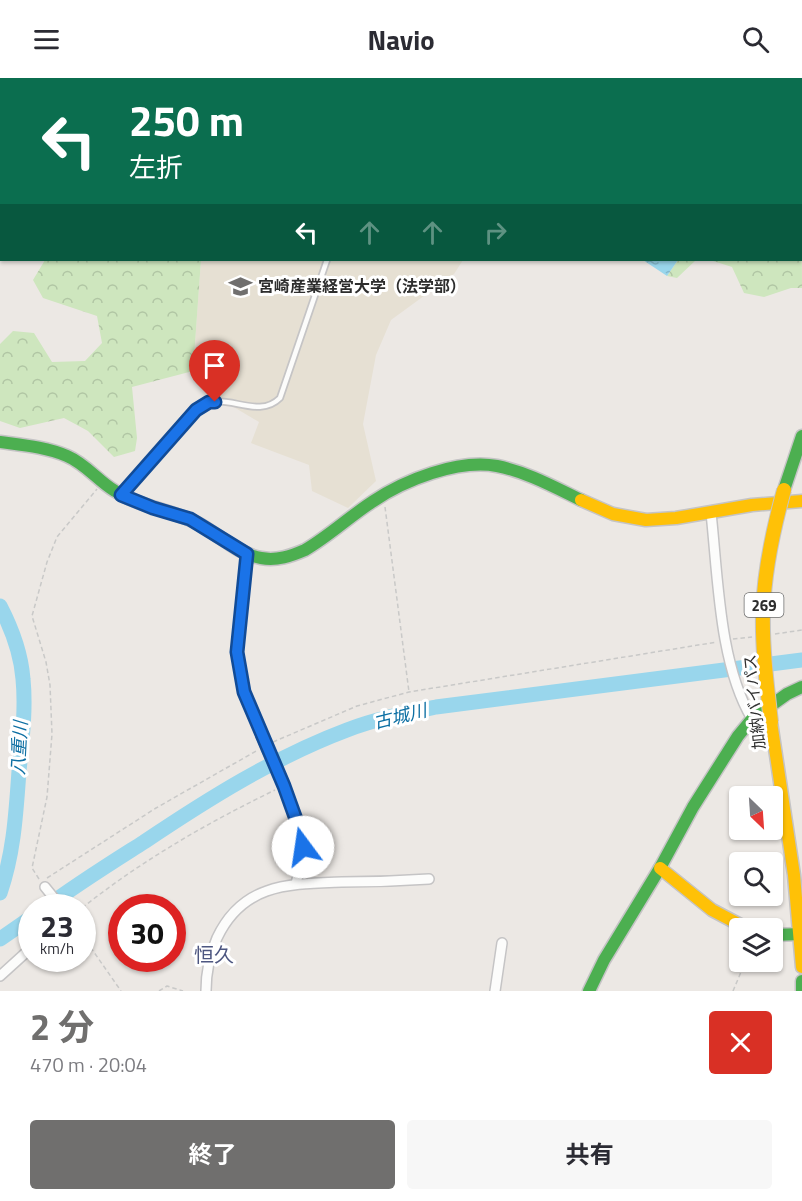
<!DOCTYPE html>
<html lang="ja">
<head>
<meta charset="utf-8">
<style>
  :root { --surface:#fff; --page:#f7f7f7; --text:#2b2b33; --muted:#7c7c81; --accent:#706f6e }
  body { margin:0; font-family:"Titillium Web","Noto Sans JP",sans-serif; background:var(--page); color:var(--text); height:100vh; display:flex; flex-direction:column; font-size:22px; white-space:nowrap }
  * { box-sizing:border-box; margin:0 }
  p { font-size:20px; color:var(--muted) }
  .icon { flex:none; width:33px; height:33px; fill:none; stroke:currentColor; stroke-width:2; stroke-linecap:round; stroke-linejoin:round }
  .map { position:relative; height:913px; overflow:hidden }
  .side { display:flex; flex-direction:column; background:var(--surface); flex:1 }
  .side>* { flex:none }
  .banner { position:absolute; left:0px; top:0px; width:802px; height:183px; box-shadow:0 2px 4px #0004; background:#0b6e4f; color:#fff; overflow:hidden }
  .needle { width:39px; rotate:155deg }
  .tools { position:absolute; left:729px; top:708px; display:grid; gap:12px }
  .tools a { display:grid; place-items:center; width:54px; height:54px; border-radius:6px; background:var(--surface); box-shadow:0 2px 4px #0004; font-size:30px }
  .speed { position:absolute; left:18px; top:816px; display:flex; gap:12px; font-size:30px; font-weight:700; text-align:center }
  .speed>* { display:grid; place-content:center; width:78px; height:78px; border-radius:50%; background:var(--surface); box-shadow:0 2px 4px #0004; line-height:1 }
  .speed small { font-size:15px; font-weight:400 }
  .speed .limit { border:9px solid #d22; background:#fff; color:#111 }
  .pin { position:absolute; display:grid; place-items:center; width:51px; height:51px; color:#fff; margin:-62px -26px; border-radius:50% 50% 50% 0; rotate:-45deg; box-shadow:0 0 6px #0007 }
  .pin .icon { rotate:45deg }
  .me { position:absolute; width:66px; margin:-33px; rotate:346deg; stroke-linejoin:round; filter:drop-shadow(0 0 4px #0008) }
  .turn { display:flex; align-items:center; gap:21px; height:126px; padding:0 30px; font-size:27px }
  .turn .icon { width:78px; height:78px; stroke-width:2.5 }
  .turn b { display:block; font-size:42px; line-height:51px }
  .lanes { display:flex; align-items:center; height:57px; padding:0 30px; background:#0003; justify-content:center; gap:30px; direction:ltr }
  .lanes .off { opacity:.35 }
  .round { display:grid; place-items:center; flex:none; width:63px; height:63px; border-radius:6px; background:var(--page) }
  .summary { display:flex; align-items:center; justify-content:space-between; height:102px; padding:0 30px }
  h1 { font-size:36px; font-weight:700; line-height:45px; color:var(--accent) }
  .button { display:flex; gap:12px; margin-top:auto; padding:12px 30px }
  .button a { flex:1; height:69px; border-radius:6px; background:var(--accent); color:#fff; font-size:24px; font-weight:700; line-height:69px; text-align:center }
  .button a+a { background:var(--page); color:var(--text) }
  header { display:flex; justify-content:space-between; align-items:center; height:78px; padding:0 30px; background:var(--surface); font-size:27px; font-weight:700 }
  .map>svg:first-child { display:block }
  .education { fill:#e6e0d3 }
  .forest { fill:url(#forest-crowns) }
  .water { fill:url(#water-ripples) }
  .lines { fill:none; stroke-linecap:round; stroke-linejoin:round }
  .river { stroke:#99d6ec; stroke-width:15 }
  .lane-casing { stroke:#c5c4c5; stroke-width:8 }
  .street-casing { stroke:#c5c4c5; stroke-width:12 }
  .fast-casing { stroke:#c5c4c5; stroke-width:15 }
  .slow-casing { stroke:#c5c4c5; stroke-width:15 }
  .path { stroke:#c9c9c8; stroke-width:1.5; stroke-dasharray:4.5 3; stroke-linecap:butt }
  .lane { stroke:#fcfcfb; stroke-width:4.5 }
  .street { stroke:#fcfcfb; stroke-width:9 }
  .fast { stroke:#4caf50; stroke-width:12 }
  .slow { stroke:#ffc107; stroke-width:12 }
  .slow-bridge-casing { stroke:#c6c5c4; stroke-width:16; stroke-linecap:butt }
  .slow-bridge { stroke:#ffc107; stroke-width:14 }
  .route-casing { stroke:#114b97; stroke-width:15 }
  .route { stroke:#1a73e8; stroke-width:10 }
  .labels { text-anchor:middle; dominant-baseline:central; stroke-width:6; stroke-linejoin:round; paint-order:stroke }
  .shield { fill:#fff; stroke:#6d6d6d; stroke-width:1.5 }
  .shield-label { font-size:15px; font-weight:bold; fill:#2e2e2e }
  .poi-label { font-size:16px; font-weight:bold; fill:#2e2e2e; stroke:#fff; text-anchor:start }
  .street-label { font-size:16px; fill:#2e2e2e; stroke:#fff }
  .water-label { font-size:18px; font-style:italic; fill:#0d6fa3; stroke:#fff }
  .quarter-label { font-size:20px; fill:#4d5680; stroke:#fff }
</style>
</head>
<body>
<header><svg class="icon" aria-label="menu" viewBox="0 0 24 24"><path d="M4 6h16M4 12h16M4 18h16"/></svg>Navio<svg class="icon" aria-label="search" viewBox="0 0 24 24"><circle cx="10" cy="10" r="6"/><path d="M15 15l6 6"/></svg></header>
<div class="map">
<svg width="802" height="913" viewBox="0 0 802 913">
  <defs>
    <pattern id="forest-crowns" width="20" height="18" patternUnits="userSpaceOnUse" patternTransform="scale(1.5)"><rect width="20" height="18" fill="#cee6be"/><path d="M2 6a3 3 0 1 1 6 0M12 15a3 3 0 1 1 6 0" fill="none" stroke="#b1c6a4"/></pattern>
    <pattern id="water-ripples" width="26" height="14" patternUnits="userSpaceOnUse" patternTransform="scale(1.5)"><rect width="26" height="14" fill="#99d6ec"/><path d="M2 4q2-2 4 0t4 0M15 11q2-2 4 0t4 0" fill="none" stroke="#84b8cb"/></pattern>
  </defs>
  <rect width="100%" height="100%" fill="#ece8e4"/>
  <g class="education">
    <path d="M235 0H577L234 2Z"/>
    <path d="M201 182H463L454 196 391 242 376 277 363 346 376 403 348 430 312 413 309 387 251 365 259 344 210 315 193 293Z"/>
  </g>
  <g class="forest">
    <path d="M801 2 802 210H791L764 219 744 215 732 189 710 182H801Z"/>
    <path d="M45 182H201L193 293 132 309 137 360 135 373 114 379 88 353 64 340 20 350 0 343V266L13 253 34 255 52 284 85 283 102 265 97 238 43 220 33 202Z"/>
    <path d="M678 182H696L677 200 667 198Z"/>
  </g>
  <path class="water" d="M643 182H678L667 198Z"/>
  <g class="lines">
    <g class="river">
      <path d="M0 528C12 551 21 575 23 601 26 631 22 663 19 693 16 734 14 775 0 815"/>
      <path d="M45 830C77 806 111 785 144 764 208 721 275 679 347 652 375 641 406 635 436 629L802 582"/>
      <path d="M0 861 32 839"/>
    </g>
    <defs>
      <g id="lane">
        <path d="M432 2V0"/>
        <path d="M122 416 196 332C200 329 204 325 209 324 233 319 260 340 280 320L327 182"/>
      </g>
      <g id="street">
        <path d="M33 0H40"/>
        <path d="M711 435C718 498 719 586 752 641"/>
        <path d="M247 476 237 574 244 614 267 672 282 703 302 758 301 784 296 806"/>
        <path d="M45 809 62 830"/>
        <path d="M0 898 32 869"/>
        <path d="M206 913C206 895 210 876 217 860 243 805 289 806 342 804 371 804 400 803 429 801"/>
        <path d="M495 913 502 865"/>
      </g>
      <g id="fast">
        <path d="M0 364C22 367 46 369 67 378 86 386 98 403 115 413 142 430 174 432 201 447 220 458 238 476 261 480 277 483 291 478 305 472 329 458 349 439 372 424 404 402 458 381 497 388 527 394 554 409 581 422"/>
        <path d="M784 412 802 358"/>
        <path d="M772 857 802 856"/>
        <path d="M802 903V913"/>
        <path d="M589 913 604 882 660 790 693 729 738 658 752 641 787 616 802 609"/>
      </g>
      <g id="slow">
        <path d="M581 422 613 436 646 442 676 440 752 427 802 423"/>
        <path d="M771 644 794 797 802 889"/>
        <path d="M660 790 712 832 746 850"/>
      </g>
    </defs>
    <use href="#lane" class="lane-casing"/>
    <use href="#street" class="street-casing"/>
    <use href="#fast" class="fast-casing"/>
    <use href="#slow" class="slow-casing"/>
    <g class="path">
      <path d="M385 429 409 614"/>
      <path d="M775 556 802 552"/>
      <path d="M733 561 752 559"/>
      <path d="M273 664 357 628 409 614 717 564"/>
      <path d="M47 800 156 730 258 672"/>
      <path d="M39 801 32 790 47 719 52 656 50 607 46 584 32 538 47 484 57 459 97 411"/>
      <path d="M82 830C141 783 207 745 275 712"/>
      <path d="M82 857 121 913"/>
      <path d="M159 913 167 908 183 913"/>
      <path d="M733 913 741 894"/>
    </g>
    <use href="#lane" class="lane"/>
    <use href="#street" class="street"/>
    <use href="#fast" class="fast"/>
    <use href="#slow" class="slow"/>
    <defs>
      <path id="slow-bridge" d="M771 644C767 608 762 571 763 534 764 493 773 452 784 412"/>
    </defs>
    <use href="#slow-bridge" class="slow-bridge-casing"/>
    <use href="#slow-bridge" class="slow-bridge"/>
  </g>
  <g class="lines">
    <defs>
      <path id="route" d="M215 324H209L196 332 121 417 153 430 190 441 247 476 237 574 244 614 284 708 302 758 303 769"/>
    </defs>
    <use href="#route" class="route-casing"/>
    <use href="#route" class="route"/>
  </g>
  <defs>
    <symbol id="university-bare" viewBox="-9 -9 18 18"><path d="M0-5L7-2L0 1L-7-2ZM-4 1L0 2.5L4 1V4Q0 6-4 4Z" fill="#706f6e" stroke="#fff" stroke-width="2.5" paint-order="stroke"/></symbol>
  </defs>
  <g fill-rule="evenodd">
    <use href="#university-bare" x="224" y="192" width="33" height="33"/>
  </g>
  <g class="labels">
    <rect class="shield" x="744.5" y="515" width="39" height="24" rx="4.5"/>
    <g class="shield-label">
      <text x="764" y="527">269</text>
    </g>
    <g class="poi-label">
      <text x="258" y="208">宮崎産業経営大学（法学部）</text>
    </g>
    <g class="street-label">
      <text transform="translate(754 624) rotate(-96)">加納バイパス</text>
    </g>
    <g class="water-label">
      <text transform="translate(400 638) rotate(-14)">古城川</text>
      <text transform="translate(19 670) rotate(-87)">八重川</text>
    </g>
    <g class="quarter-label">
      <text x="214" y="876">恒久</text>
    </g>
  </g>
</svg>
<div class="tools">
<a><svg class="needle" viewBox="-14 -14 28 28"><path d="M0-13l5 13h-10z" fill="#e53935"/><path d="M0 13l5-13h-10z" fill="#7c7c81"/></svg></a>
<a><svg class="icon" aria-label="search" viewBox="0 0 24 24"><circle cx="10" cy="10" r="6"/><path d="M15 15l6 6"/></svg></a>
<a><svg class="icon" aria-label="layers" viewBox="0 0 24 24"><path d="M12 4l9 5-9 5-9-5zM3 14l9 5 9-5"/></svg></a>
</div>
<div class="speed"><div>23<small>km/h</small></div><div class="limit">30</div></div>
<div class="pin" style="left:215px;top:324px;background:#d93025"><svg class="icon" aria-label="arrive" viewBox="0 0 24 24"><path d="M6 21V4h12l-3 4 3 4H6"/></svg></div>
<svg class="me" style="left:303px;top:769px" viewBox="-20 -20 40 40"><circle r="19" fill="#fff"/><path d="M0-13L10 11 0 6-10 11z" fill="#1a73e8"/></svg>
<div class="banner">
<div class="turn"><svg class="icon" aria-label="left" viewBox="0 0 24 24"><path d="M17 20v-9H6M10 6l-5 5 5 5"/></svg><div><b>250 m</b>左折</div></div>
<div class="lanes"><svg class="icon" aria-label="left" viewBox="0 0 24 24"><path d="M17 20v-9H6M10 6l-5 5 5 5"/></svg><svg class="icon off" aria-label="ahead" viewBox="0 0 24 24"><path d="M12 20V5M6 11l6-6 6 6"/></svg><svg class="icon off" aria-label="ahead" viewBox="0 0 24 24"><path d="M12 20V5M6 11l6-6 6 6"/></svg><svg class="icon off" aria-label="right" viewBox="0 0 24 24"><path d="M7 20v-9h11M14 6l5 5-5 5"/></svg></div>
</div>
</div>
<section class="side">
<div class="summary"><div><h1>2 分</h1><p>470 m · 20:04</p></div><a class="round" style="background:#d93025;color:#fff"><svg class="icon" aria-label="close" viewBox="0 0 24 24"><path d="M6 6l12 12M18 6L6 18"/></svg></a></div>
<div class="button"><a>終了</a><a>共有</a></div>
</section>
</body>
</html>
